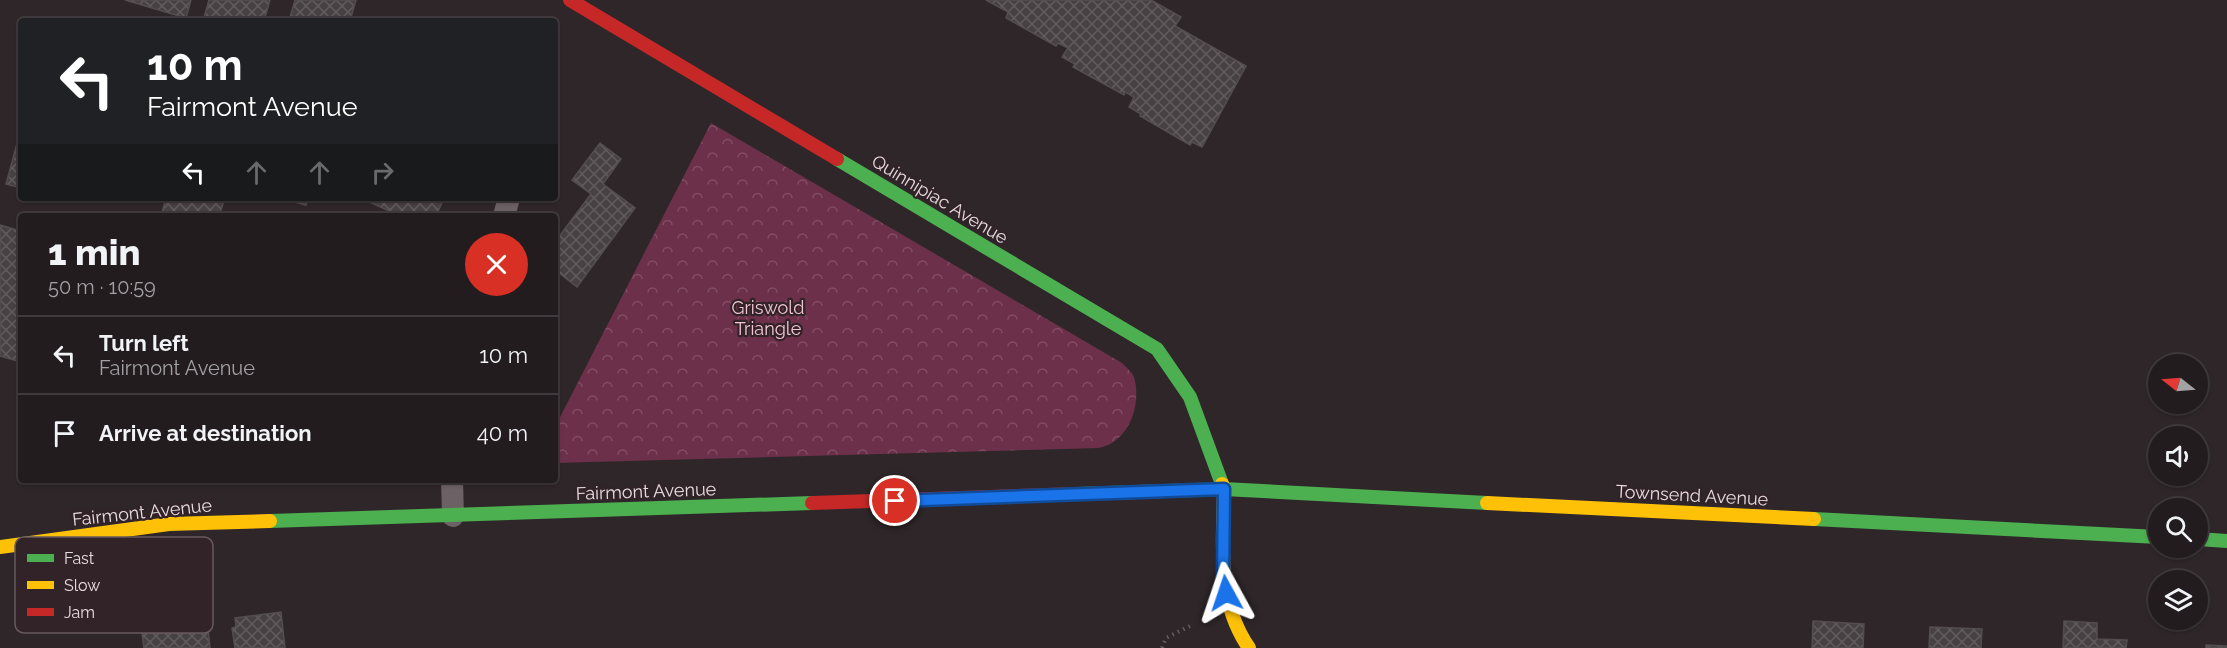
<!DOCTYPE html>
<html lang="en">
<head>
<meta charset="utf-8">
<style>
  :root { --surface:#221c1f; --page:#2a2528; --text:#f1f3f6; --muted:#a2a1a4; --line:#3f3a3d }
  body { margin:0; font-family:Raleway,sans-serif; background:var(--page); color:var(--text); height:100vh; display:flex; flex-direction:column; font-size:22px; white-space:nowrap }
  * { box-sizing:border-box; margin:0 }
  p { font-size:20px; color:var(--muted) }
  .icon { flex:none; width:33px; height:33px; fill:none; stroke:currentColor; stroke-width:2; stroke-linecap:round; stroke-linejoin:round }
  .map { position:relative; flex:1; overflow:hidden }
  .side { position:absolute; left:18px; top:213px; width:540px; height:270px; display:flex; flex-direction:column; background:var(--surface); border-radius:6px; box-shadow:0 2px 4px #0004,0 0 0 2px var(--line) }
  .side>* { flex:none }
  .top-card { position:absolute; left:18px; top:18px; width:540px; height:183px; border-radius:6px; box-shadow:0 2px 4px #0004,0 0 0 2px var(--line); background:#202124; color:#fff; overflow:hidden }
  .needle { width:39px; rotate:287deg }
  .fabs { position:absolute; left:2148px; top:354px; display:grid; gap:12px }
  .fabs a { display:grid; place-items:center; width:60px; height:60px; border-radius:50%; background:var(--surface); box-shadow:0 2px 4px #0004,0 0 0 2px var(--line); font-size:30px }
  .pin { position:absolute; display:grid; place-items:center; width:51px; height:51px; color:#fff; margin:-26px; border:3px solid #fff; border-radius:50%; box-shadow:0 2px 6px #0007 }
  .me { position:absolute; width:66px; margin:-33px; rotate:355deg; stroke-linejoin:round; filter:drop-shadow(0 0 4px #0008) }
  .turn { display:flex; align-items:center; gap:21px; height:126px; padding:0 30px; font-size:27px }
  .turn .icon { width:78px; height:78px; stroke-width:2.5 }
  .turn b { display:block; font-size:42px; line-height:51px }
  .lanes { display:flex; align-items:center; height:57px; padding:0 30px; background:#0003; justify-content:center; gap:30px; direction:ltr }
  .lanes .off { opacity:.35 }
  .round { display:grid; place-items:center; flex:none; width:63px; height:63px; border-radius:32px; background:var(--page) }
  .head { display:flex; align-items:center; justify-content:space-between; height:102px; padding:0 30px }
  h1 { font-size:36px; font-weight:800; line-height:45px }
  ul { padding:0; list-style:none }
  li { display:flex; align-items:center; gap:18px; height:78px; padding:0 30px; border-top:2px solid var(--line) }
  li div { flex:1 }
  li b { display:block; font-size:22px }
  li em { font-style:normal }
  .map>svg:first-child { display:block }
  .park { fill:url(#park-crowns) }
  .building { fill:url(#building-cross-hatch); stroke:#544d4f; stroke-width:1.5 }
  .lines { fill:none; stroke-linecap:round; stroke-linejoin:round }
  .path { stroke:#655d60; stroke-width:4; stroke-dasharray:1.5 4.5; stroke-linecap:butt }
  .lane { stroke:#6c6164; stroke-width:22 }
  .fast { stroke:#4caf50; stroke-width:14 }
  .slow { stroke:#ffc107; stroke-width:14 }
  .jam { stroke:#c62828; stroke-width:14 }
  .route-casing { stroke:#114b97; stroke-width:15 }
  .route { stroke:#1a73e8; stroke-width:10 }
  .labels { text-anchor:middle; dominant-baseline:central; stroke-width:4.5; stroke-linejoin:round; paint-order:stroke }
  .street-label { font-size:18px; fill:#e7dce0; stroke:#322328 }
  .park-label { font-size:18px; fill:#f2c4d4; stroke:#322328 }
  .key { fill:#322328; stroke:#685a5f; stroke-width:1.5 }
  .key-label { font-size:16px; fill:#e7dce0 }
</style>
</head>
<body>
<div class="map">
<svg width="2227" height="648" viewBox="0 0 2227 648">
  <defs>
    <pattern id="park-crowns" width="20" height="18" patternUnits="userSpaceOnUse" patternTransform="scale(1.5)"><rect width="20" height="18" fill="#6d304a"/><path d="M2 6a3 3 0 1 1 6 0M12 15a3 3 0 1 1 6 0" fill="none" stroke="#824d64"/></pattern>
    <pattern id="building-cross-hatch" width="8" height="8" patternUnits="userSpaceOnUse" patternTransform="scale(1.5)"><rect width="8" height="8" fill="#484144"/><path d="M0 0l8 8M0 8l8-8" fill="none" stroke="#625c5f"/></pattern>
  </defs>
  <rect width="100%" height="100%" fill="#2e2629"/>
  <path class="park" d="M711 123 1122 363C1126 367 1132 372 1134 377 1142 404 1129 443 1098 448L555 463V427Z"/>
  <g class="building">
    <path d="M125 0H191L186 18Z"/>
    <path d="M209 0H270L264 21H203Z"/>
    <path d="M295 0H356L350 21H289Z"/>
    <path d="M986 0H1151L1181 17 1175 26 1246 66 1202 147 1192 142 1190 145 1140 116 1141 114 1129 107 1134 97 1125 92 1124 95 1073 67 1075 64 1062 57 1068 48 1058 43 1056 46 1006 18 1008 12Z"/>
    <path d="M21 129V188L6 184Z"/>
    <path d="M600 143 621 159 603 184 635 208 577 287 555 270V242L591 194 572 180Z"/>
    <path d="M166 198H225L219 216H161Z"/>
    <path d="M280 198H308L306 205Z"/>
    <path d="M361 198H444L436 216H400Z"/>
    <path d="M0 225 21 231V362L0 356Z"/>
    <path d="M206 608 210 648H144L141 627 160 625 159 613Z"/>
    <path d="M281 612 285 648H235L232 628 236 627 235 618Z"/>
    <path d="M1813 621 1864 624 1863 648H1812Z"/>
    <path d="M2064 621 2097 623V639L2127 640 2126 648H2063Z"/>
    <path d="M1930 627 1982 629 1981 648H1929Z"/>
    <path d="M2206 645 2227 646V648H2206Z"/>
  </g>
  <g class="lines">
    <path class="path" d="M1162 648 1166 638 1190 626"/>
    <g class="lane">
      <path d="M504 216 509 198"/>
      <path d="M452 480 453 516"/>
    </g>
    <g class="fast">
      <path d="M837 159 1157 349 1190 397 1222 484"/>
      <path d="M1077 494 1224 489 1487 503"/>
      <path d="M1814 519 2158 537"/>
      <path d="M270 521 812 503"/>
      <path d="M2198 539 2227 541"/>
    </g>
    <g class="slow">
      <path d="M1222 484 1224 489C1223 544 1216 600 1249 648"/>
      <path d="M1487 503 1814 519"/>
      <path d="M0 547 169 524 270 521"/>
    </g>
    <g class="jam">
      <path d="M570 0 837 159"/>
      <path d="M812 503 1077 494"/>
    </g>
  </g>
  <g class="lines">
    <defs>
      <path id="route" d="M895 501 1224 489 1223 579 1226 593"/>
    </defs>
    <use href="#route" class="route-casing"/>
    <use href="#route" class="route"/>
  </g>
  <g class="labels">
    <g class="street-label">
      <text transform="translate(940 199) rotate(31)">Quinnipiac Avenue</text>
      <text transform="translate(646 491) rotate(-2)">Fairmont Avenue</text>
      <text transform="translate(1692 495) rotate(3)">Townsend Avenue</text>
      <text transform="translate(142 512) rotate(-6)">Fairmont Avenue</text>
    </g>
    <g class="park-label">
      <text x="768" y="307">Griswold<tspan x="768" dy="21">Triangle</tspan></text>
    </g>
  </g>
  <rect x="15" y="537" width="198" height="96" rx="9" class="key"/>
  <rect x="27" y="554" width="27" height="8" fill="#4caf50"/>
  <rect x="27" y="581" width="27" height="8" fill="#ffc107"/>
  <rect x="27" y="608" width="27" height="8" fill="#c62828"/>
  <g class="key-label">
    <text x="64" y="564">Fast</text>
    <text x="64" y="591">Slow</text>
    <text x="64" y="618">Jam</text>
  </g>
</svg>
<div class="fabs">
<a><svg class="needle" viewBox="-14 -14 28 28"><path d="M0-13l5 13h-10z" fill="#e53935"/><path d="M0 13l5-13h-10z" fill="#a2a1a4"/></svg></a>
<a><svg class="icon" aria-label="sound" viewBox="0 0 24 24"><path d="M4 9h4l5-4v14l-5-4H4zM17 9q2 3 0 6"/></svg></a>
<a><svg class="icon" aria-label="search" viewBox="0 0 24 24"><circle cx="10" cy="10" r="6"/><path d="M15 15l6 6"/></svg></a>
<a><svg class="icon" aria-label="layers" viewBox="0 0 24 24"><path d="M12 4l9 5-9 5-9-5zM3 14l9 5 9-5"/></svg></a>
</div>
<div class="pin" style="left:895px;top:501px;background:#d93025"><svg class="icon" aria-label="arrive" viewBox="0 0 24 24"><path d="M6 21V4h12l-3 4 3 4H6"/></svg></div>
<svg class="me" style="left:1226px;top:593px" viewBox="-20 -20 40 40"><path d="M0-17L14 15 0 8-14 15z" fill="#1a73e8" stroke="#fff" stroke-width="4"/></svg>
<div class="top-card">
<div class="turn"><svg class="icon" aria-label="left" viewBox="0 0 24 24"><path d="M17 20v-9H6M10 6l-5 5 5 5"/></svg><div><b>10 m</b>Fairmont Avenue</div></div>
<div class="lanes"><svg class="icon" aria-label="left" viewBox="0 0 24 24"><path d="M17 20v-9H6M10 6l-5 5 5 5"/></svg><svg class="icon off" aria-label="ahead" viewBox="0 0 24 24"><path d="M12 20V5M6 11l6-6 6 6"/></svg><svg class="icon off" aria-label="ahead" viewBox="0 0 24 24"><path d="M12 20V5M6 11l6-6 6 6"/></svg><svg class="icon off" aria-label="right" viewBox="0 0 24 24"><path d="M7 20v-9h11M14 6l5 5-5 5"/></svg></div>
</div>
<section class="side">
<div class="head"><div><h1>1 min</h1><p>50 m · 10:59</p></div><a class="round" style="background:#d93025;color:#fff"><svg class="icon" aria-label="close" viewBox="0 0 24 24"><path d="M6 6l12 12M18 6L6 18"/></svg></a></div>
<ul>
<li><svg class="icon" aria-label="left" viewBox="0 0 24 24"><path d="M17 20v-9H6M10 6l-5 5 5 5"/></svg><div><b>Turn left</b><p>Fairmont Avenue</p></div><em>10 m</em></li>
<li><svg class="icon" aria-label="arrive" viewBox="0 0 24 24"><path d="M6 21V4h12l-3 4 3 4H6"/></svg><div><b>Arrive at destination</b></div><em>40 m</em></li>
</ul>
</section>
</div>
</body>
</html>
